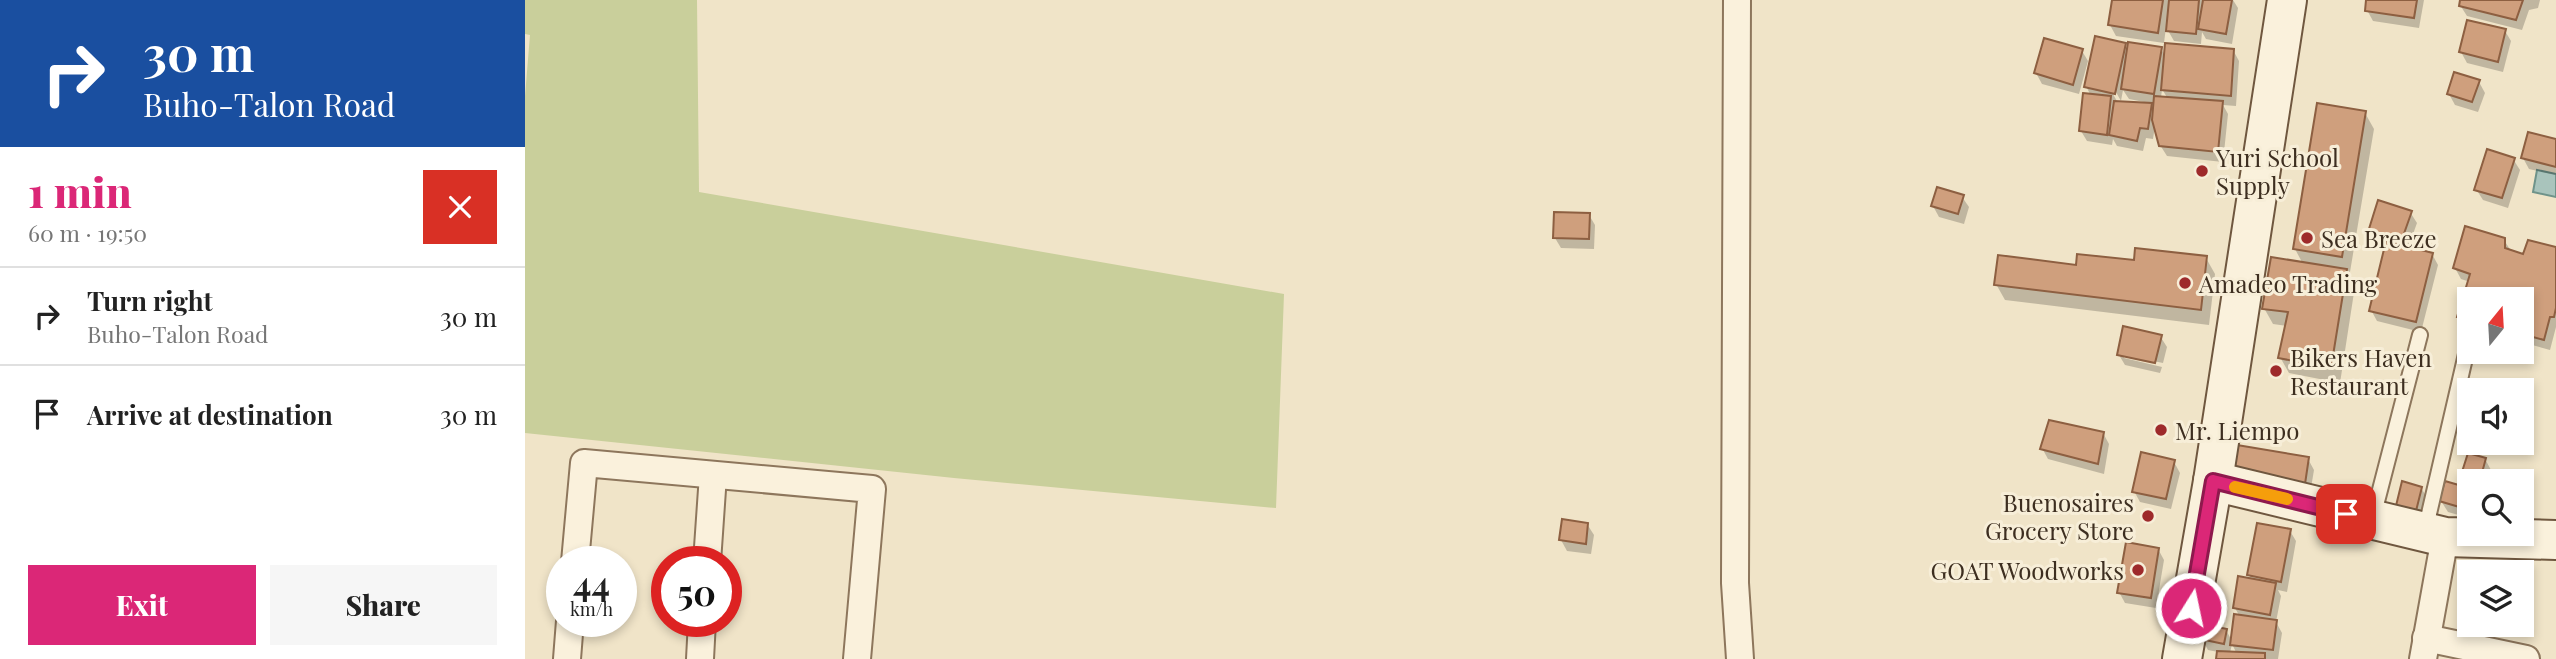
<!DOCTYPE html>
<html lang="en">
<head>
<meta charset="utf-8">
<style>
  :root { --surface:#fff; --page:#f6f6f6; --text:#222; --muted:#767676; --line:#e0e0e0; --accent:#db2777 }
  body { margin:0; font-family:"Playfair Display",serif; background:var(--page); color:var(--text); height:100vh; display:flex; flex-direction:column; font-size:26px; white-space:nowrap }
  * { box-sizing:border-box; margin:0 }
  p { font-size:23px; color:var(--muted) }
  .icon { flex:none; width:38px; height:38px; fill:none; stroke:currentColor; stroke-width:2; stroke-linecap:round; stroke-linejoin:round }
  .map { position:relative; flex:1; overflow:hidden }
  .drawer { display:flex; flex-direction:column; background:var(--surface); width:525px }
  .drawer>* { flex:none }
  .top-card { background:#1a4fa0; color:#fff; overflow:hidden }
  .needle { width:46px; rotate:18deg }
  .tools { position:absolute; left:1932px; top:287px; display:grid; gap:14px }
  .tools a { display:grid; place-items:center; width:77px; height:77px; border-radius:0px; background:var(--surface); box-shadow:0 4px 10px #0003; font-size:35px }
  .speed { position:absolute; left:21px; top:546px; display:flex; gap:14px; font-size:35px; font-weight:700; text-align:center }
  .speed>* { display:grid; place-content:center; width:91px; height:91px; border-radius:50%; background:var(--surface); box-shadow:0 4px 10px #0003; line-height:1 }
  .speed small { font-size:18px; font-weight:400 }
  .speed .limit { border:10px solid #d22; background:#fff; color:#111 }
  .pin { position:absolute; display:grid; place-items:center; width:60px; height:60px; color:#fff; margin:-30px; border-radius:14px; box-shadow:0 4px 10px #0006 }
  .me { position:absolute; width:77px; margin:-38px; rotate:10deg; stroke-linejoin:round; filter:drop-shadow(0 0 5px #0008) }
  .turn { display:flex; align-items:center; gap:24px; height:147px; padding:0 28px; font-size:32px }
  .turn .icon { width:91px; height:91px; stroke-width:2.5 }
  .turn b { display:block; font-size:49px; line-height:60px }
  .round { display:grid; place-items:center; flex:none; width:74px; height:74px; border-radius:0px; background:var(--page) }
  .head { display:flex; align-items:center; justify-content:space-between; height:119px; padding:0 28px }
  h1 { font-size:42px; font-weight:800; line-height:52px; color:var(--accent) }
  .primary-button { display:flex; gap:14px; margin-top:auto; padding:14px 28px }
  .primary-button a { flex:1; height:80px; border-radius:0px; background:var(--accent); color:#fff; font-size:28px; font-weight:800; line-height:80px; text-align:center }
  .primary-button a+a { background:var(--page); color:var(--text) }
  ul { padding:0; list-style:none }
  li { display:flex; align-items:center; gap:21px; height:98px; padding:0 28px; border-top:2px solid var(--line) }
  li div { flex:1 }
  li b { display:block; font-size:26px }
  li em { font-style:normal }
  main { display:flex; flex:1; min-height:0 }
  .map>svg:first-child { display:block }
  .green { fill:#c9cf9b }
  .water { fill:#a9c4bc; stroke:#6f938a; stroke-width:2 }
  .shadow { fill:#0003; fill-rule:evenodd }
  .building { fill:#cf9f7d; stroke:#8d5f41; stroke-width:2 }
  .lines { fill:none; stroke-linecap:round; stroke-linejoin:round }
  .lane-casing { stroke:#8d765c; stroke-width:18 }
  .street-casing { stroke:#8d765c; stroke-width:30 }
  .secondary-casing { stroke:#6f573f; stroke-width:42 }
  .lane { stroke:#faf1dc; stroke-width:14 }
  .street { stroke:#faf1dc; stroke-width:26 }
  .secondary { stroke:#faf1dc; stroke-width:38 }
  .route-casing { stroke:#8e194d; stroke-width:18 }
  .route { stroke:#db2777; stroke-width:12 }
  .slow { stroke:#f59e0b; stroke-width:12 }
  .poi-dot { fill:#9e2a2b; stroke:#f7eed8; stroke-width:2.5 }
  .labels { text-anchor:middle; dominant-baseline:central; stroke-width:6; stroke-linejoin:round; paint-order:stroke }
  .poi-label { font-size:24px; fill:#3d2e20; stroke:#f7eed8; text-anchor:start }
</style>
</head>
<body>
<main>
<section class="drawer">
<div class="top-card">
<div class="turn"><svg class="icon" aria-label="right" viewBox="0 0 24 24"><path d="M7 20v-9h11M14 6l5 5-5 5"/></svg><div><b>30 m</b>Buho-Talon Road</div></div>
</div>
<div class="head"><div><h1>1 min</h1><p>60 m · 19:50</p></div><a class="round" style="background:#d93025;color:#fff"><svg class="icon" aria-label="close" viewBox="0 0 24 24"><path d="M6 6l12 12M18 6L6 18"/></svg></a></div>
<ul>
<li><svg class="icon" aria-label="right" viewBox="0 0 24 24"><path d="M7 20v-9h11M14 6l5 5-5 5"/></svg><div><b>Turn right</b><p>Buho-Talon Road</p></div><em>30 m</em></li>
<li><svg class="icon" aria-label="arrive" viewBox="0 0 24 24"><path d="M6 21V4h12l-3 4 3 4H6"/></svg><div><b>Arrive at destination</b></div><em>30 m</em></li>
</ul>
<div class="primary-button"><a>Exit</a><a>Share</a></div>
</section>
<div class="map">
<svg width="2031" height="659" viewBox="0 0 2031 659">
  <rect width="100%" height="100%" fill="#f0e4c8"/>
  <path class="green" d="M0 0H172L174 192 759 294 751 508 429 478 0 433V96L5 35 0 34Z"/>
  <path class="water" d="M2012 170 2031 174V197L2008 192Z"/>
  <g class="shadow">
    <path d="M1589 0H1643L1646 4V0H1677L1679 3 1680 0H1708L1713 8 1707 44 1681 39 1677 32 1676 44 1649 41 1641 27 1639 43 1591 36 1585 25Z"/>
    <path d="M1843 0H1899L1894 28 1848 21 1842 10Z"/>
    <path d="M1937 0H2015L2013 8 2004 10 1997 30 1942 16 1935 5Z"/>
    <path d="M1980 31 1986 41 1978 72 1942 63 1936 52Z"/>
    <path d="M1600 45 1604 51 1636 49 1641 57 1708 50 1714 61 1711 106 1698 105 1703 114 1698 162 1642 156 1635 145 1630 126 1628 139 1621 138 1618 151 1592 146 1588 139 1587 145 1562 141 1556 131 1566 96 1561 86ZM1587 85 1596 101 1598 90 1604 99 1619 102V104L1593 103 1584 87ZM1637 89 1643 99 1636 98Z"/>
    <path d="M1557 51 1563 61 1554 94 1517 84 1511 73Z"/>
    <path d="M1954 82 1960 93 1953 112 1930 105 1924 94Z"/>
    <path d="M1840 113 1849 129 1825 272 1821 271 1830 286 1815 383 1764 373 1755 357 1762 326 1748 324 1739 308 1778 264 1770 249Z"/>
    <path d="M2031 141V175L2004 169 1998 158Z"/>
    <path d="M1988 159 1995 170 1983 208 1958 200 1951 189Z"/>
    <path d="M1437 197 1444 207 1439 224 1414 217 1408 206Z"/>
    <path d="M1885 212 1892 223 1883 248 1907 254 1913 265 1896 332 1852 321 1846 310 1862 246 1851 242 1845 231Z"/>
    <path d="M1064 215 1070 225 1069 249 1036 248 1030 238Z"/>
    <path d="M1979 240 1986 251 1999 256 2031 249V327L2025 350 1997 342V299H1944V328L1940 327 1934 317 1945 282 1936 279 1930 268Z"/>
    <path d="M1681 258 1690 274 1684 325 1480 300 1471 284 1553 266Z"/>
    <path d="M1635 336 1642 347 1638 363 1599 355V358L1637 367 1635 373 1600 365 1594 355Z"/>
    <path d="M1997 426 2004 437 2007 450 1992 453 1986 443H1997Z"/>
    <path d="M1578 433 1584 444 1579 474 1523 459 1517 448Z"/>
    <path d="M1783 459 1789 470 1785 494 1716 482Z"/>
    <path d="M1960 459 1966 470 1963 481H1944V485L1938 475Z"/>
    <path d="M1649 462 1655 473 1646 509 1615 502 1609 491Z"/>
    <path d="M1921 483 1944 490V518L1923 512 1916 501Z"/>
    <path d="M1896 488 1903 499 1896 525 1878 520Z"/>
    <path d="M1062 524 1069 535 1066 554 1042 551 1036 540Z"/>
    <path d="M1765 531 1771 541 1762 592 1753 590 1756 596 1751 622 1757 633 1753 659H1693V652L1683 650 1677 639 1701 630 1707 641 1715 617 1710 608 1727 581 1724 575ZM1707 644 1712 654 1705 653Z"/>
    <path d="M1633 549 1639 560 1631 608 1600 603 1594 592Z"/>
  </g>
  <g class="building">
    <path d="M1587 0H1638L1633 33 1583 25Z"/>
    <path d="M1644 0H1674L1671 34 1641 31Z"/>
    <path d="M1678 0H1707L1701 34 1673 29Z"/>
    <path d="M1841 0H1892L1889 18 1840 11Z"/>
    <path d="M1935 0H1998L1991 20 1934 6Z"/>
    <path d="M1942 20 1981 29 1973 62 1934 52Z"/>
    <path d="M1570 36 1601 43 1590 94 1559 87Z"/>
    <path d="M1519 38 1558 49 1548 85 1509 73Z"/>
    <path d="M1603 42 1637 47 1629 94 1596 89Z"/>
    <path d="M1640 43 1709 49 1706 96 1636 90Z"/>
    <path d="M1929 72 1955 80 1947 102 1922 94Z"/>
    <path d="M1558 93 1586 96 1582 135 1554 131Z"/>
    <path d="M1629 96 1698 101 1693 152 1634 146 1627 120Z"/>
    <path d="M1589 101 1627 103 1623 129 1615 128 1612 141 1584 135Z"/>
    <path d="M1792 103 1841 111 1817 257 1768 249Z"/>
    <path d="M2003 132 2031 139V167L1996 158Z"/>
    <path d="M1962 149 1990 158 1977 198 1949 190Z"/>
    <path d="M1412 187 1439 195 1433 214 1406 206Z"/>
    <path d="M1853 200 1887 211 1876 242 1843 232Z"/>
    <path d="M1029 212 1065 213 1064 239 1028 238Z"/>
    <path d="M1940 226 1980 238V248L1998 254 2003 240 2031 247V308L2029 317H2025L2019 340 1997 334V299H1944V320L1932 317 1945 274 1928 268Z"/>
    <path d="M1861 241 1908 253 1891 322 1844 311Z"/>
    <path d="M1610 248 1682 256 1676 310 1469 285 1473 255 1551 265 1552 254 1609 260Z"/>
    <path d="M1746 257 1822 269 1806 368 1753 358 1763 312 1737 309Z"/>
    <path d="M1598 326 1637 335 1630 363 1592 355Z"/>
    <path d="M1524 420 1579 432 1573 464 1515 449Z"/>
    <path d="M1999 424 2002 439 1997 440V425Z"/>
    <path d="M1712 445 1784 457 1780 484 1708 472Z"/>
    <path d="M1616 452 1650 460 1641 499 1607 492Z"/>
    <path d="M1943 453 1961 458 1955 480 1936 475Z"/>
    <path d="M1877 481 1897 487 1890 515 1870 510Z"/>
    <path d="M1920 481 1944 488 1941 509 1914 501Z"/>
    <path d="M1037 519 1063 523 1061 544 1034 540Z"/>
    <path d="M1732 523 1766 529 1756 582 1722 575Z"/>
    <path d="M1601 542 1634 548 1626 598 1592 593Z"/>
    <path d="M1713 576 1751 583 1745 615 1708 608Z"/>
    <path d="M1709 614 1752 620 1748 650 1705 645Z"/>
    <path d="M1678 624 1702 629 1699 644 1675 639Z"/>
    <path d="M1692 651 1740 653V659H1691Z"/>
  </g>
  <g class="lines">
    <defs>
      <g id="lane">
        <path d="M1848 517 1895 335"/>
        <path d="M1900 531 1944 341"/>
      </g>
      <g id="street">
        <path d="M1212 0 1210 583 1215 659"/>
        <path d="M50 562 59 463 347 489 332 659"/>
        <path d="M182 562 188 475"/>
        <path d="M1901 638 2001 659"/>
        <path d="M42 659 45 621"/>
        <path d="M175 659 177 621"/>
        <path d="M1898 659 1920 537"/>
      </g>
      <g id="secondary">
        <path d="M1688 481 1920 537 2031 540"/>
        <path d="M1657 659 1688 481 1762 0"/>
      </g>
    </defs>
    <use href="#lane" class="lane-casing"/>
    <use href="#street" class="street-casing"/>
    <use href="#secondary" class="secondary-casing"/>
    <use href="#lane" class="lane"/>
    <use href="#street" class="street"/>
    <use href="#secondary" class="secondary"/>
  </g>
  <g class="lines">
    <defs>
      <path id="route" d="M1666 608 1688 481 1821 514"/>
    </defs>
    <use href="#route" class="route-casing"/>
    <use href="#route" class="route"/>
    <path class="slow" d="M1710 487 1762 499"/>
  </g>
  <g class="poi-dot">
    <circle cx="1677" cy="171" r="7"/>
    <circle cx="1782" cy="238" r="7"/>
    <circle cx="1660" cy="283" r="7"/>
    <circle cx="1751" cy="371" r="7"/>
    <circle cx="1636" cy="430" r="7"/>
    <circle cx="1623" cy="516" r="7"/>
    <circle cx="1613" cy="570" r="7"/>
  </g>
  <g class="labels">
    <g class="poi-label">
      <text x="1691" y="157">Yuri School<tspan x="1691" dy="28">Supply</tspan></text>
      <text x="1796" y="238">Sea Breeze</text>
      <text x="1674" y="283">Amadeo Trading</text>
      <text x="1765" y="357">Bikers Haven<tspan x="1765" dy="28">Restaurant</tspan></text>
      <text x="1650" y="430">Mr. Liempo</text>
      <text x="1609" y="502" text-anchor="end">Buenosaires<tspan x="1609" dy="28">Grocery Store</tspan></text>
      <text x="1599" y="570" text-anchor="end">GOAT Woodworks</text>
    </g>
  </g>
</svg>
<div class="tools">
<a><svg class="needle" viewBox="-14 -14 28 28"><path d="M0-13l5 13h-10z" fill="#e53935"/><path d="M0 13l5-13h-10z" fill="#767676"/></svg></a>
<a><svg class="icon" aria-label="sound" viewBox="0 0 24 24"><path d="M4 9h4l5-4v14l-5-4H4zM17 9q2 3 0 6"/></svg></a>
<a><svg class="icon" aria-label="search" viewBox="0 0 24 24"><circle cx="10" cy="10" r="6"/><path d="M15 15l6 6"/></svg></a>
<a><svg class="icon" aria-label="layers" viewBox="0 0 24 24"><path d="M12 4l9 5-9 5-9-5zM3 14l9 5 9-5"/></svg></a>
</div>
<div class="speed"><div>44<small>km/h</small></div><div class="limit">50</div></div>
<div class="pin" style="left:1821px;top:514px;background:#d93025"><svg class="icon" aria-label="arrive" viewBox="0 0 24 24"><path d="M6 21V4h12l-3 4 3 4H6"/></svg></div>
<svg class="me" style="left:1666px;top:608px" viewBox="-20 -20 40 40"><circle r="17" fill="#db2777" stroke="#fff" stroke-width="3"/><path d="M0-11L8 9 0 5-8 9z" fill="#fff"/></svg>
</div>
</main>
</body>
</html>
